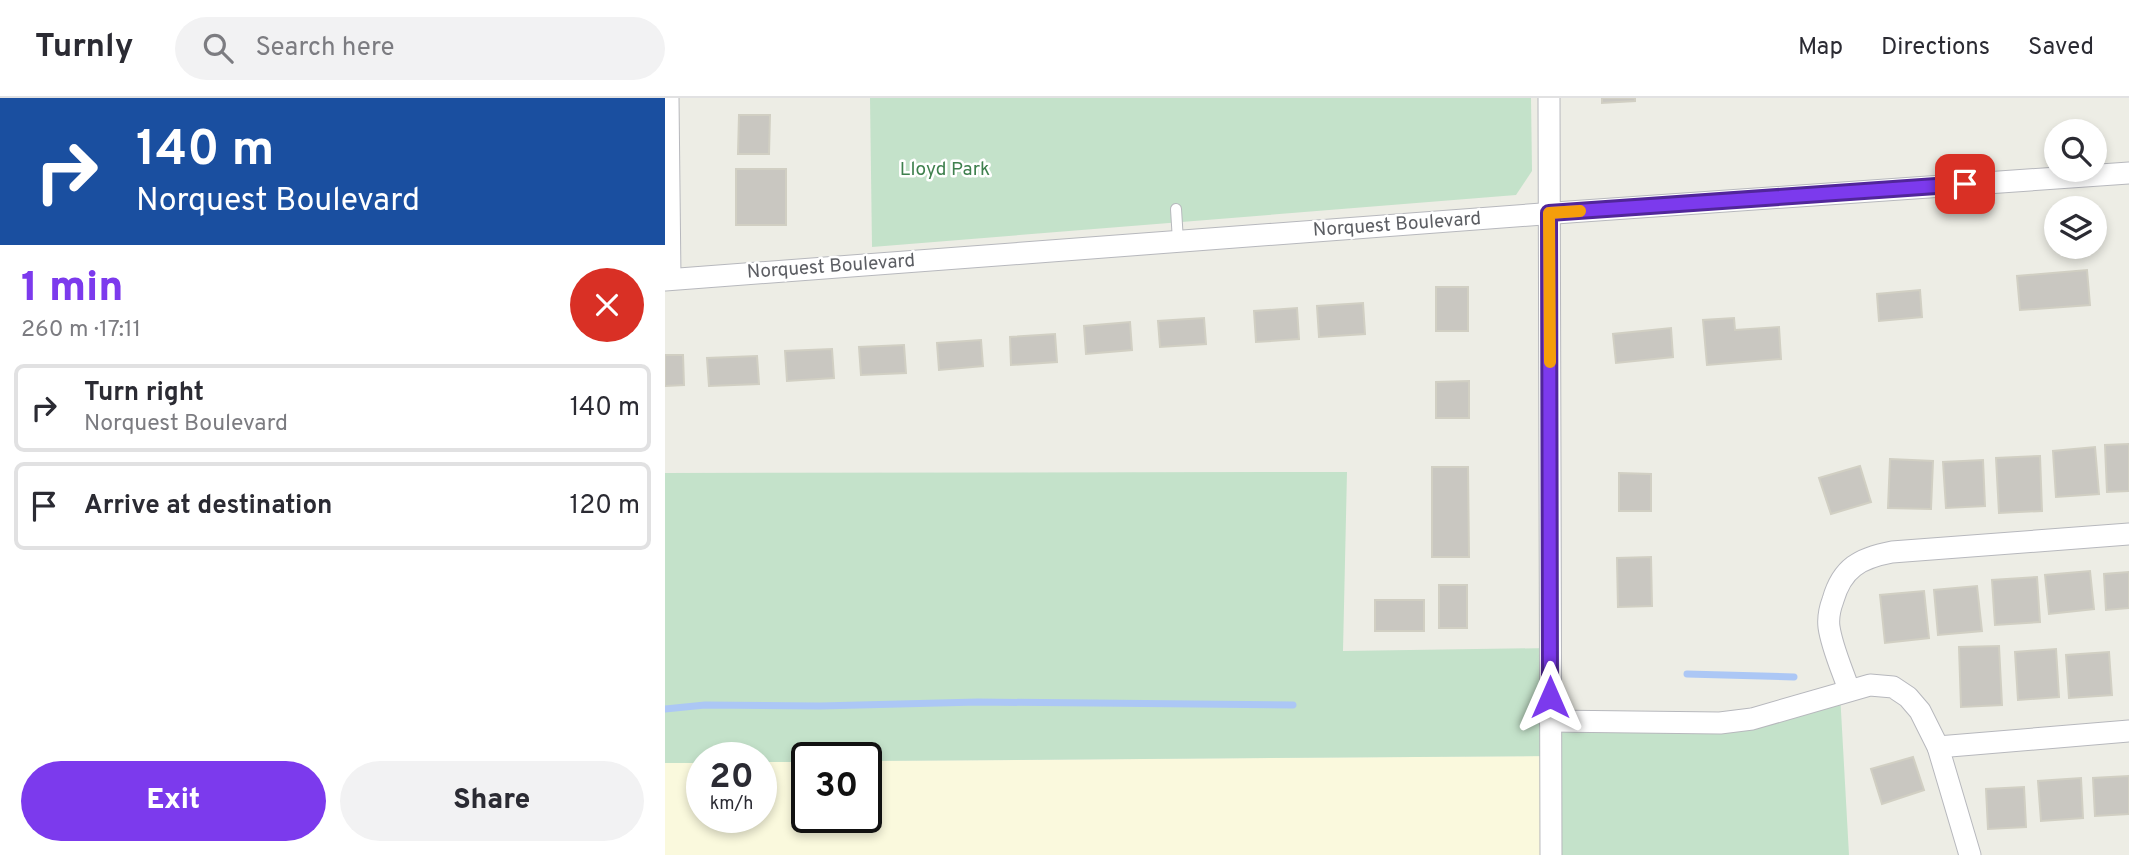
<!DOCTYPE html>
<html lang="en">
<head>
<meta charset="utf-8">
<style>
  :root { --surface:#fff; --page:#f2f2f3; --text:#2b2b33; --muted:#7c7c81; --line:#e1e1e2; --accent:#7c3aed }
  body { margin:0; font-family:Overpass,sans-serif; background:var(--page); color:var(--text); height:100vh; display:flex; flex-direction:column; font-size:26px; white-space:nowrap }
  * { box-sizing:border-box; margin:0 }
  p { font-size:23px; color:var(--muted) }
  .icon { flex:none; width:38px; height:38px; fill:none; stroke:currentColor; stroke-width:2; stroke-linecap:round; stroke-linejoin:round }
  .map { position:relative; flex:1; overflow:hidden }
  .details { display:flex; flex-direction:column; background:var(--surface); width:665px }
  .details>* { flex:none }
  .banner { background:#1a4fa0; color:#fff; overflow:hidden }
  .controls { position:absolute; left:1379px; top:21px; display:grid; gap:14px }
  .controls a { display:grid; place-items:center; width:63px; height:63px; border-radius:50%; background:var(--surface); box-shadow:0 4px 10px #0003; font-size:35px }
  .speed { position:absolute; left:21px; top:644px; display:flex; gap:14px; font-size:35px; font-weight:700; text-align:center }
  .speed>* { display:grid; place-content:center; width:91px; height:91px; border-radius:50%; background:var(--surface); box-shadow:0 4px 10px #0003; line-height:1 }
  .speed small { font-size:18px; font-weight:400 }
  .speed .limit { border:4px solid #111; border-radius:10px; background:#fff; color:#111 }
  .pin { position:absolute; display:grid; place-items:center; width:60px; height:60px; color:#fff; margin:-30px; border-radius:14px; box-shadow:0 4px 10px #0006 }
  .me { position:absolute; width:77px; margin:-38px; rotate:0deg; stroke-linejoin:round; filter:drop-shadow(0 0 5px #0008) }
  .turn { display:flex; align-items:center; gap:24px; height:147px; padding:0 21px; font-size:32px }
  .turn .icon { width:91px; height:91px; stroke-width:2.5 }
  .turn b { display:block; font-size:49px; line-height:60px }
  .round { display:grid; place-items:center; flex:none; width:74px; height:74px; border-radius:37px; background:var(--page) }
  .headline { display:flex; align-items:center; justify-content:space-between; height:119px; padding:0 21px }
  h1 { font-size:42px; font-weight:800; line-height:52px; color:var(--accent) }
  .primary-button { display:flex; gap:14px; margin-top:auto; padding:14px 21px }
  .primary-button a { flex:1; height:80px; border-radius:42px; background:var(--accent); color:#fff; font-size:28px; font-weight:800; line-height:80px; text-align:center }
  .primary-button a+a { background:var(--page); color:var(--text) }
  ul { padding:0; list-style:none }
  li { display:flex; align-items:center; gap:21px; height:88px; margin:0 14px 10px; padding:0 7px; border:4px solid var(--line); border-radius:10px }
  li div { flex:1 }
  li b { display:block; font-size:26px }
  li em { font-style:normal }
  header { display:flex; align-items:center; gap:42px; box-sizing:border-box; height:98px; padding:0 35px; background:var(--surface); border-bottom:2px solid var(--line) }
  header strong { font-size:33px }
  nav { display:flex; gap:38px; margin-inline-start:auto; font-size:24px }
  .search { width:490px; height:63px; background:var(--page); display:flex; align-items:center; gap:18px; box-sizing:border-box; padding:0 24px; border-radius:38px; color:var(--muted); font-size:26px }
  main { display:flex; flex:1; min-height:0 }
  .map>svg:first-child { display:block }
  .commercial { fill:#faf9dd }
  .green { fill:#c4e2ca }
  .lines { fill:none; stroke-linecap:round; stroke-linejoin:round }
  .stream { stroke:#acc7f5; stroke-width:7 }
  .building { fill:#c9c7c1; stroke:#d1cfc3; stroke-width:2 }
  .service-casing { stroke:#b7b8bd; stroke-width:12 }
  .minor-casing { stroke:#b7b8bd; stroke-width:23 }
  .service { stroke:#fff; stroke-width:10 }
  .minor { stroke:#fff; stroke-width:21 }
  .route-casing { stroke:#51269a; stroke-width:18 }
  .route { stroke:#7c3aed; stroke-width:12 }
  .slow { stroke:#f59e0b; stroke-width:12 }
  .labels { text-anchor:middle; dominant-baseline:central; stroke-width:5; stroke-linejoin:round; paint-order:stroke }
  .park-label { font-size:19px; fill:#3f804e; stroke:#fff }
  .street-label { font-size:19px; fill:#5c5e63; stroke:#fff }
</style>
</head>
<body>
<header>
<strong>Turnly</strong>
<div class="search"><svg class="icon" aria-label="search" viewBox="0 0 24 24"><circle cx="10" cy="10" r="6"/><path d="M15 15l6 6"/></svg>Search here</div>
<nav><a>Map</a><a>Directions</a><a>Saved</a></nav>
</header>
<main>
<section class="details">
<div class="banner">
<div class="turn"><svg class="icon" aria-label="right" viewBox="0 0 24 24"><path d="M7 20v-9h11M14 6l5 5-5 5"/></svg><div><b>140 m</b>Norquest Boulevard</div></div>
</div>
<div class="headline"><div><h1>1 min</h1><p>260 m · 17:11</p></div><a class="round" style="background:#d93025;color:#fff"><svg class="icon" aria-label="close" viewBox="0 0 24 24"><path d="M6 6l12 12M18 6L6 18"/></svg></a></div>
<ul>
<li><svg class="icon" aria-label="right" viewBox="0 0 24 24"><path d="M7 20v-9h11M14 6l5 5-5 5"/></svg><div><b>Turn right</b><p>Norquest Boulevard</p></div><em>140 m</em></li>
<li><svg class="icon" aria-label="arrive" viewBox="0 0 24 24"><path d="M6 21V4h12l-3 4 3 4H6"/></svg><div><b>Arrive at destination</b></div><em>120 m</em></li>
</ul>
<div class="primary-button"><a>Exit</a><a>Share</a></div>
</section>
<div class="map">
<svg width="1464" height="757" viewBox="0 0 1464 757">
  <rect width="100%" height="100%" fill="#edede5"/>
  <path class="commercial" d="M885 658 886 757H0V665H37V719H96V664H142V719H201V663Z"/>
  <g class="green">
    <path d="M205 0H866L867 73 851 97 207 149Z"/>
    <path d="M682 374 678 553 885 550V622L1055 625 1175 595 1184 757H886L885 658 201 663V660H142V664H96V660H37V665H0V375Z"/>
  </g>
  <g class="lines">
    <g class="stream">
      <path d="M1022 576 1129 579"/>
      <path d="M0 611 40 607 155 608 313 604 628 607"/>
    </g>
  </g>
  <g class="building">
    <path d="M937 0H970V3L937 5Z"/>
    <path d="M74 17H105L104 56H73Z"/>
    <rect x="71" y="71" width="50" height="56"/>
    <path d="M1422 172 1425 207 1355 212 1352 178Z"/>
    <rect x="771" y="189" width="32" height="44"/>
    <path d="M1255 192 1257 219 1214 223 1212 196Z"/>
    <path d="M698 205 700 236 654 239 652 208Z"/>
    <path d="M632 210 634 241 591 244 589 213Z"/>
    <path d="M539 220 541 246 495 249 493 223Z"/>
    <path d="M1069 220 1070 232 1114 229 1116 261 1042 267 1038 222Z"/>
    <path d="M465 224 467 252 421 256 419 228Z"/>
    <path d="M1006 230 1008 259 951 265 948 236Z"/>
    <path d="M390 236 392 264 346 267 345 239Z"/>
    <path d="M316 242 318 268 274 272 272 245Z"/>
    <path d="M239 247 241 275 196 277 194 249Z"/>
    <path d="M167 251 169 280 122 283 120 253Z"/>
    <path d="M0 257H18L19 287 0 288Z"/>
    <path d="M92 258 94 286 44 288 42 260Z"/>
    <path d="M804 283V320H771V284Z"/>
    <path d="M1464 346V393L1442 394 1440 347Z"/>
    <path d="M1430 349 1434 396 1391 399 1388 353Z"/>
    <path d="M1375 358 1377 413 1334 415 1331 360Z"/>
    <path d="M1225 361 1268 363 1266 411 1223 410Z"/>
    <path d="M1318 362 1320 408 1281 410 1278 364Z"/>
    <path d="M1195 368 1206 404 1166 416 1154 380Z"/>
    <path d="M767 369H803L804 459H767Z"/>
    <path d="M954 375 986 376V413H954Z"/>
    <path d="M986 459 987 508 953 509 952 460Z"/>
    <path d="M1425 473 1429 511 1384 516 1380 477Z"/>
    <path d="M1464 474V510L1441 512 1439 476Z"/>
    <path d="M1372 479 1375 524 1330 527 1327 482Z"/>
    <rect x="774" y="487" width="28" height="43"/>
    <path d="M1312 488 1317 533 1273 537 1269 492Z"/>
    <path d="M1259 493 1264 540 1220 545 1215 497Z"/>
    <rect x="710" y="502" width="49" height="31"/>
    <path d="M1334 548 1337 607 1296 609 1294 549Z"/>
    <path d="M1391 551 1394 599 1353 602 1350 554Z"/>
    <path d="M1444 554 1447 597 1404 600 1401 557Z"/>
    <path d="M1248 659 1259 692 1217 706 1206 671Z"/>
    <path d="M1464 678V716L1430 718 1428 680Z"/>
    <path d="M1416 680 1418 720 1376 723 1373 683Z"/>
    <path d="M1359 689 1361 729 1323 731 1321 691Z"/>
  </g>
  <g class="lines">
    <defs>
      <path id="service" d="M511 111 513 143"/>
      <g id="minor">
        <path d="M3 0 5 181"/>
        <path d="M884 0 886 757"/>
        <path d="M0 182 904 114 1464 75"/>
        <path d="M1184 592C1177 571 1167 550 1164 529 1163 521 1165 510 1168 502 1177 470 1195 460 1227 454L1464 436"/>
        <path d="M885 623 1055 625 1087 621 1205 587 1228 589 1243 599 1255 613 1273 649 1305 757"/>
        <path d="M1273 649 1464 633"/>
      </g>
    </defs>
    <use href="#service" class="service-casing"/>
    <use href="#minor" class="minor-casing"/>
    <use href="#service" class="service"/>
    <use href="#minor" class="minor"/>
  </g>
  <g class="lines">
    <defs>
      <path id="route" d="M885 599 884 115 1300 86"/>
    </defs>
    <use href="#route" class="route-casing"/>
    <use href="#route" class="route"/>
    <path class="slow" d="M885 264 884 115 915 113"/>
  </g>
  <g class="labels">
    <g class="park-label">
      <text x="280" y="72">Lloyd Park</text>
    </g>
    <g class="street-label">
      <text transform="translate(732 127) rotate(-4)">Norquest Boulevard</text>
      <text transform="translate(166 169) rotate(-4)">Norquest Boulevard</text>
    </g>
  </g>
</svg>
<div class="controls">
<a><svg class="icon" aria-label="search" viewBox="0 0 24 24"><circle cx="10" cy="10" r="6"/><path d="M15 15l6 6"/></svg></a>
<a><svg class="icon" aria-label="layers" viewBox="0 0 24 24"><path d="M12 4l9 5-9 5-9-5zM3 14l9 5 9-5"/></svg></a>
</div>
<div class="speed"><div>20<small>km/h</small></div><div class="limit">30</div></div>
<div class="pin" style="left:1300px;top:86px;background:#d93025"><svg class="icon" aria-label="arrive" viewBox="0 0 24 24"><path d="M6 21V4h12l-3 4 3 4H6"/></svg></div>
<svg class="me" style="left:885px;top:599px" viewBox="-20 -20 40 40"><path d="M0-17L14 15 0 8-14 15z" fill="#7c3aed" stroke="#fff" stroke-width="4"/></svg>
</div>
</main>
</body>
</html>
